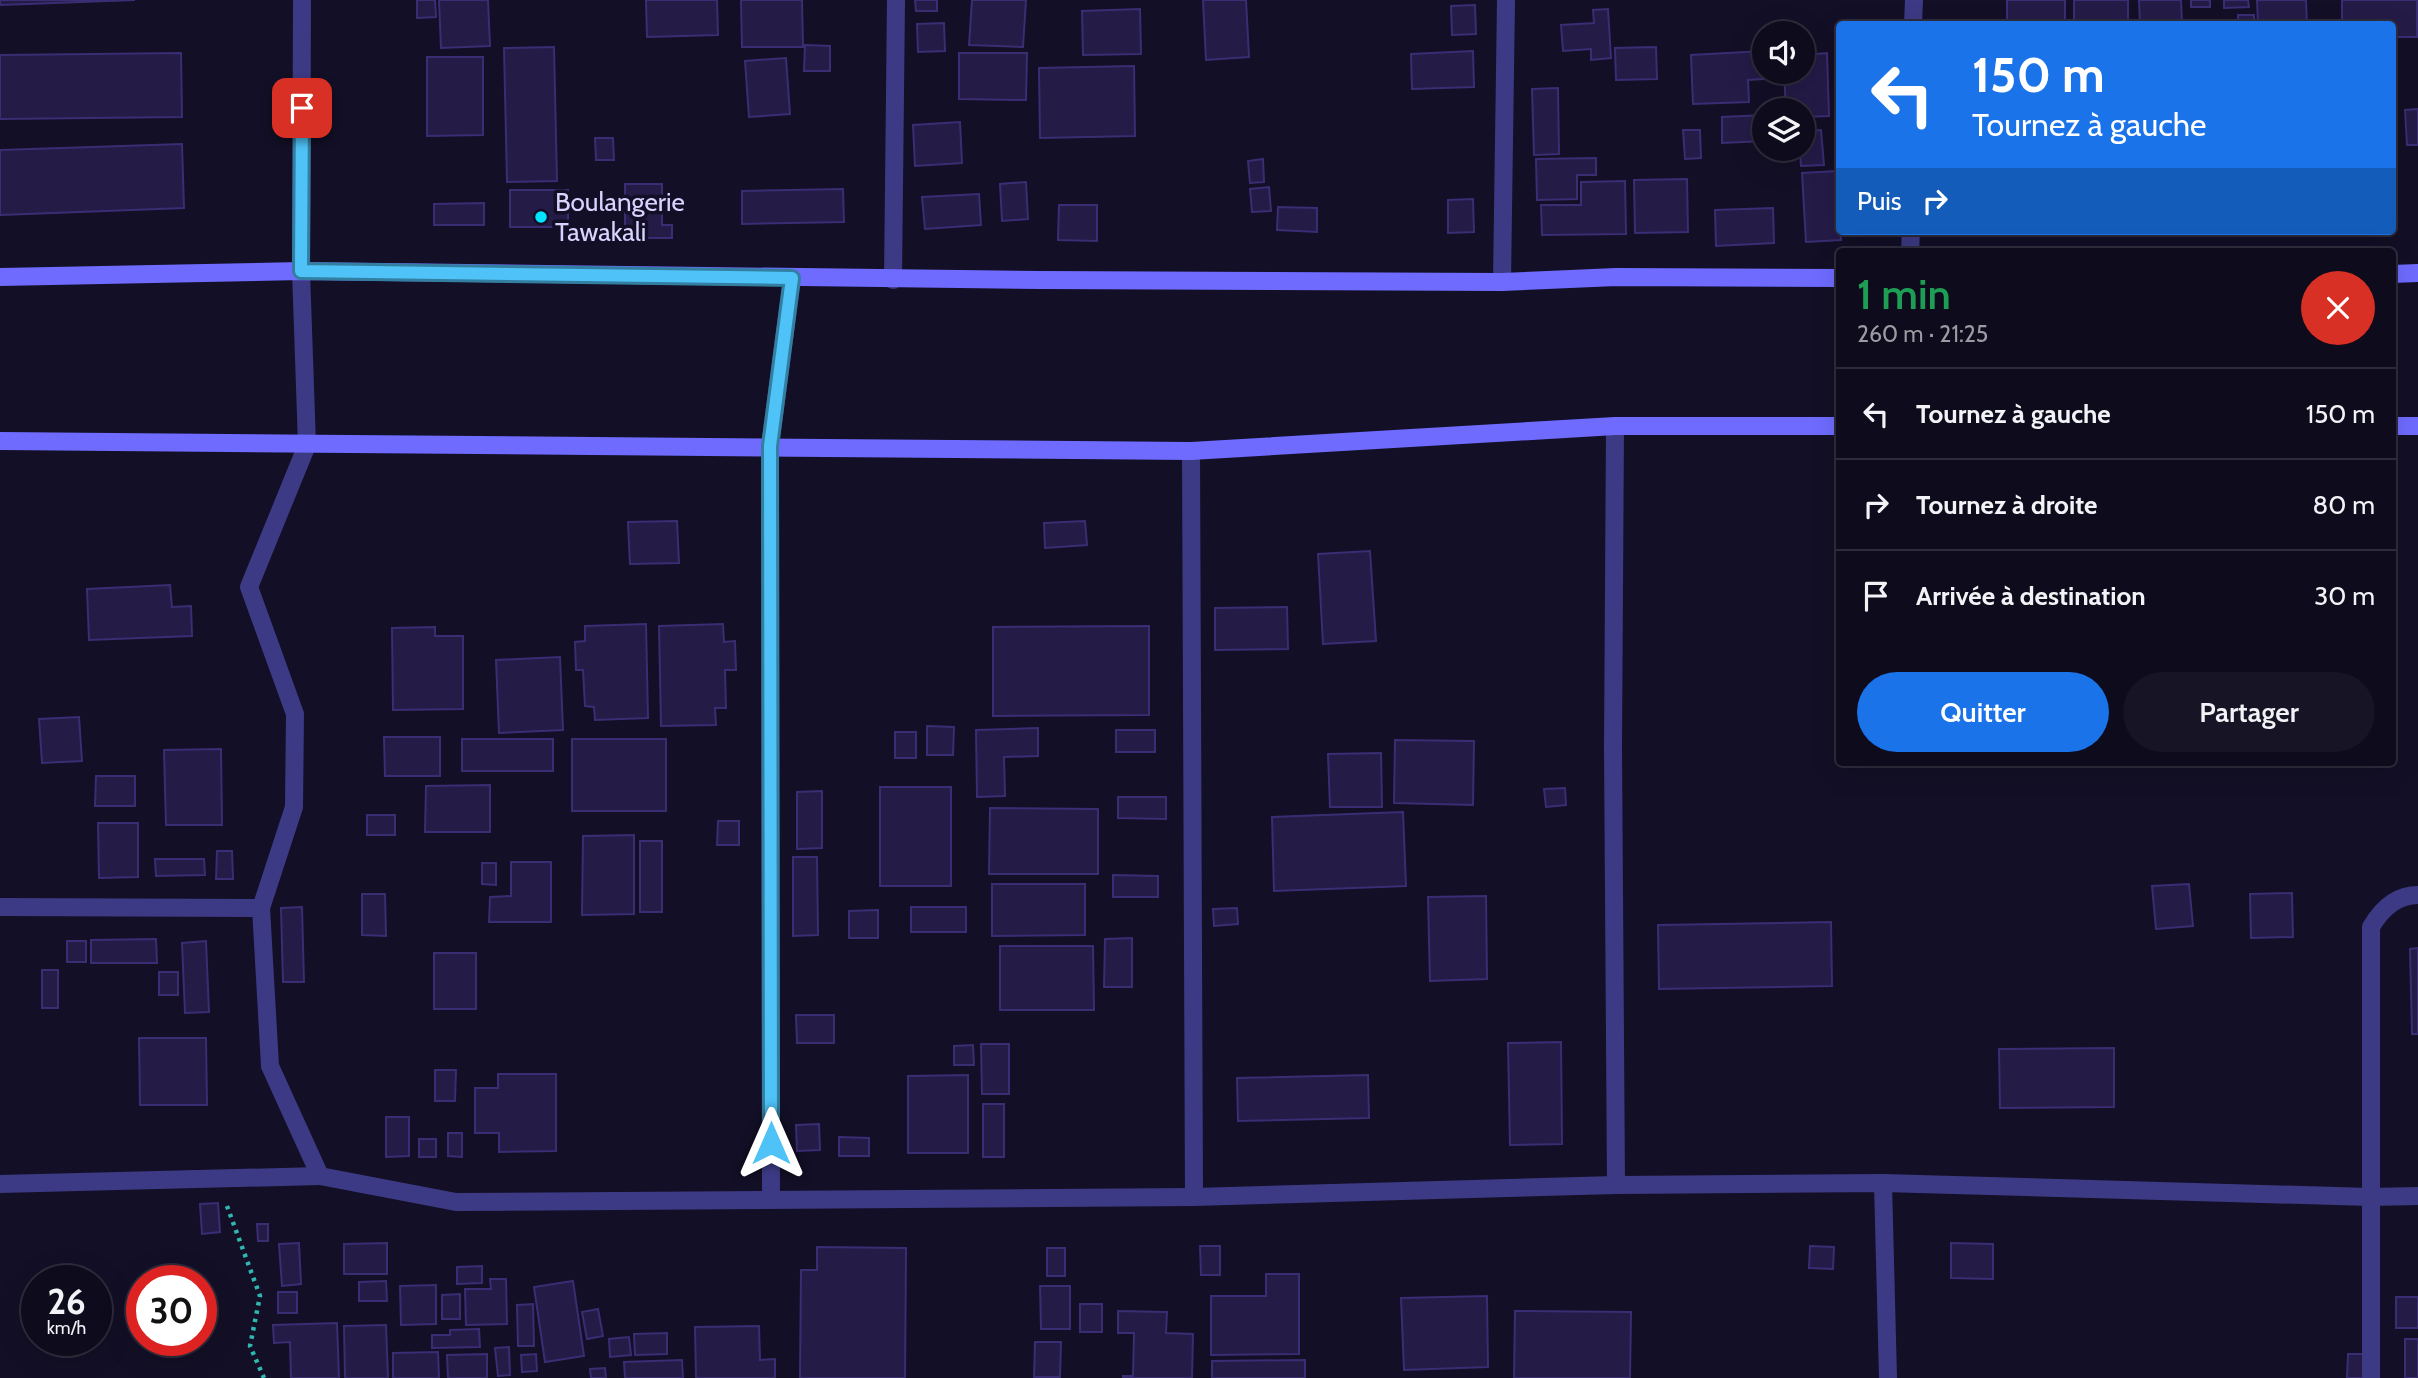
<!DOCTYPE html>
<html lang="fr">
<head>
<meta charset="utf-8">
<style>
  :root { --surface:#0e0b1c; --page:#171425; --text:#f1f3f6; --muted:#9b9ba3; --line:#2e2b3b; --accent:#1a73e8 }
  body { margin:0; font-family:Cabin,sans-serif; background:var(--page); color:var(--text); height:100vh; display:flex; flex-direction:column; font-size:26px; white-space:nowrap }
  * { box-sizing:border-box; margin:0 }
  p { font-size:23px; color:var(--muted) }
  .icon { flex:none; width:38px; height:38px; fill:none; stroke:currentColor; stroke-width:2; stroke-linecap:round; stroke-linejoin:round }
  .map { position:relative; flex:1; overflow:hidden }
  .sheet { position:absolute; left:1836px; top:248px; width:560px; height:518px; display:flex; flex-direction:column; background:var(--surface); border-radius:7px; box-shadow:0 7px 28px #0002,0 0 0 2px var(--line) }
  .sheet>* { flex:none }
  .banner { position:absolute; left:1836px; top:21px; width:560px; height:214px; border-radius:7px; box-shadow:0 7px 28px #0002,0 0 0 2px var(--line); background:#1a73e8; color:#fff; overflow:hidden }
  .controls { position:absolute; left:1752px; top:21px; display:grid; gap:14px }
  .controls a { display:grid; place-items:center; width:63px; height:63px; border-radius:50%; background:var(--surface); box-shadow:0 7px 28px #0002,0 0 0 2px var(--line); font-size:35px }
  .speed { position:absolute; left:21px; top:1265px; display:flex; gap:14px; font-size:35px; font-weight:700; text-align:center }
  .speed>* { display:grid; place-content:center; width:91px; height:91px; border-radius:50%; background:var(--surface); box-shadow:0 7px 28px #0002,0 0 0 2px var(--line); line-height:1 }
  .speed small { font-size:18px; font-weight:400 }
  .speed .limit { border:10px solid #d22; background:#fff; color:#111 }
  .pin { position:absolute; display:grid; place-items:center; width:60px; height:60px; color:#fff; margin:-30px; border-radius:14px; box-shadow:0 4px 10px #0006 }
  .me { position:absolute; width:77px; margin:-38px; rotate:0deg; stroke-linejoin:round; filter:drop-shadow(0 0 5px #0008) }
  .turn { display:flex; align-items:center; gap:24px; height:147px; padding:0 21px; font-size:32px }
  .turn .icon { width:91px; height:91px; stroke-width:2.5 }
  .turn b { display:block; font-size:49px; line-height:60px }
  .then { display:flex; align-items:center; height:66px; padding:0 21px; background:#0003; gap:14px; font-size:26px }
  .round { display:grid; place-items:center; flex:none; width:74px; height:74px; border-radius:37px; background:var(--page) }
  .overview { display:flex; align-items:center; justify-content:space-between; height:119px; padding:0 21px }
  h1 { font-size:42px; font-weight:600; line-height:52px; color:#1e9e55 }
  .primary-button { display:flex; gap:14px; margin-top:auto; padding:14px 21px }
  .primary-button a { flex:1; height:80px; border-radius:42px; background:var(--accent); color:#fff; font-size:28px; font-weight:600; line-height:80px; text-align:center }
  .primary-button a+a { background:var(--page); color:var(--text) }
  ul { padding:0; list-style:none }
  li { display:flex; align-items:center; gap:21px; height:91px; padding:0 21px; border-top:2px solid var(--line) }
  li div { flex:1 }
  li b { display:block; font-size:26px }
  li em { font-style:normal }
  .map>svg:first-child { display:block }
  .building { fill:#241b47; stroke:#3b2d73; stroke-width:2 }
  .lines { fill:none; stroke-linecap:round; stroke-linejoin:round }
  .path { stroke:#2fb8b0; stroke-width:4.5; stroke-dasharray:3.5 5; stroke-linecap:butt }
  .street { stroke:#3d3a85; stroke-width:18 }
  .secondary { stroke:#6f6bff; stroke-width:18 }
  .route-casing { stroke:#337fa1; stroke-width:18 }
  .route { stroke:#4fc3f7; stroke-width:12 }
  .poi-dot { fill:#00e5ff; stroke:#130f26; stroke-width:2.5 }
  .labels { text-anchor:middle; dominant-baseline:central; stroke-width:7; stroke-linejoin:round; paint-order:stroke }
  .poi-label { font-size:26px; fill:#d9d4ff; stroke:#130f26; text-anchor:start }
</style>
</head>
<body>
<div class="map">
<svg width="2418" height="1378" viewBox="0 0 2418 1378">
  <rect width="100%" height="100%" fill="#130f26"/>
  <g class="building">
    <path d="M0 0H135L0 5Z"/>
    <path d="M417 0H435L436 17 417 18Z"/>
    <path d="M439 0H488L490 46 441 48Z"/>
    <path d="M646 0H717L718 35 647 37Z"/>
    <path d="M741 0H802L803 47H742Z"/>
    <path d="M915 0H937V11H916Z"/>
    <path d="M972 0H1026L1023 47 969 45Z"/>
    <path d="M1203 0H1246L1249 57 1206 60Z"/>
    <rect x="2007" y="0" width="58" height="24"/>
    <rect x="2074" y="0" width="54" height="24"/>
    <path d="M2139 0H2181L2182 24H2140Z"/>
    <rect x="2191" y="0" width="19" height="7"/>
    <path d="M2224 0H2248L2249 7 2224 8Z"/>
    <path d="M2257 0H2306L2307 24H2258Z"/>
    <path d="M2342 0H2417V37H2392V24H2342Z"/>
    <path d="M1475 5 1476 34 1452 35 1451 6Z"/>
    <path d="M1140 9 1141 54 1083 55 1082 11Z"/>
    <path d="M1608 9 1611 58 1591 60V49L1563 51 1561 25 1594 23 1593 10Z"/>
    <rect x="2238" y="15" width="16" height="9"/>
    <path d="M944 23 945 51 918 52 917 24Z"/>
    <path d="M805 45 830 46V71H804Z"/>
    <path d="M554 47 557 181 507 182 504 48Z"/>
    <path d="M1656 47 1657 79 1616 80 1615 48Z"/>
    <path d="M1473 51 1474 87 1412 89 1411 54Z"/>
    <path d="M1764 51V72H1779L1780 78 1748 80 1749 102 1693 104 1691 55Z"/>
    <path d="M181 53 182 117 0 119V55Z"/>
    <path d="M959 53H1027L1026 100 959 99Z"/>
    <path d="M1827 53 1829 116 1802 117V110H1786L1784 72H1802V55Z"/>
    <path d="M427 57H483V135L427 136Z"/>
    <path d="M786 58 790 114 749 117 745 61Z"/>
    <path d="M1134 66 1135 136 1040 138 1039 68Z"/>
    <path d="M1558 88 1559 154 1534 155 1532 89Z"/>
    <path d="M2418 109V145H2407L2405 110Z"/>
    <path d="M1764 115V141L1722 143V117Z"/>
    <path d="M960 122 962 163 915 166 913 125Z"/>
    <path d="M1683 130H1700L1701 158 1685 159Z"/>
    <path d="M1821 130 1824 165 1801 166 1800 151H1790V149H1802V131Z"/>
    <path d="M595 138H613L614 160H596Z"/>
    <path d="M182 144 184 208 0 215V150Z"/>
    <path d="M1596 158V175H1577V199L1537 200 1536 159Z"/>
    <path d="M1263 159 1264 182 1250 183 1248 161Z"/>
    <path d="M1837 171 1841 240 1806 242 1802 173Z"/>
    <path d="M1687 179 1688 232 1635 233 1634 180Z"/>
    <path d="M1625 181 1626 234 1542 235 1541 205H1581V182Z"/>
    <path d="M1026 182 1028 219 1002 221 1000 184Z"/>
    <path d="M625 184H662V225H672V238H625Z"/>
    <path d="M1269 187 1271 211 1252 212 1250 189Z"/>
    <path d="M843 189 844 222 742 224V191Z"/>
    <rect x="510" y="190" width="58" height="37"/>
    <path d="M979 194 981 225 925 229 922 197Z"/>
    <path d="M1473 199 1474 232 1448 233V200Z"/>
    <path d="M484 203V225H434V204Z"/>
    <path d="M1059 205H1097V241L1058 240Z"/>
    <path d="M1278 207 1317 208V232L1277 230Z"/>
    <path d="M1773 208 1774 243 1716 246 1715 210Z"/>
    <path d="M677 521 679 563 630 564 628 522Z"/>
    <path d="M1085 521 1087 545 1045 548 1044 523Z"/>
    <path d="M1370 551 1376 641 1323 644 1318 554Z"/>
    <path d="M170 585 172 607 191 606 192 636 89 640 87 589Z"/>
    <path d="M1287 607 1288 649 1215 650V608Z"/>
    <path d="M646 624 648 718 595 720 594 707 585 706 583 670H576L575 642 585 641V626Z"/>
    <path d="M723 624 724 642 735 641 736 670H725L726 708H715L716 725 661 726 659 626Z"/>
    <path d="M1149 626V715L993 716V627Z"/>
    <path d="M435 627V636H463V709L393 710 392 628Z"/>
    <path d="M560 657 563 730 499 733 496 660Z"/>
    <path d="M79 717 82 761 42 763 39 719Z"/>
    <path d="M927 726 954 727 953 755H927Z"/>
    <path d="M1038 728V756L1004 757 1005 796 977 797 976 730Z"/>
    <rect x="1116" y="730" width="39" height="22"/>
    <rect x="895" y="732" width="21" height="26"/>
    <path d="M384 737H440V776H385Z"/>
    <rect x="462" y="739" width="91" height="32"/>
    <rect x="572" y="739" width="94" height="72"/>
    <path d="M1395 740 1474 741 1473 805 1394 803Z"/>
    <path d="M221 749 222 825H166L164 750Z"/>
    <path d="M1381 753 1382 807H1330L1328 754Z"/>
    <path d="M2162 763H2204V765L2162 767Z"/>
    <path d="M96 776H135V806H95Z"/>
    <path d="M490 785V832H425L426 786Z"/>
    <rect x="880" y="787" width="71" height="99"/>
    <path d="M1565 788 1566 805 1546 807 1544 789Z"/>
    <path d="M822 791V848L797 849V792Z"/>
    <path d="M1118 797H1166V819L1118 818Z"/>
    <path d="M990 808 1098 809V874H989Z"/>
    <path d="M1403 812 1406 886 1274 891 1272 817Z"/>
    <rect x="367" y="815" width="28" height="20"/>
    <path d="M718 821H739V845H717Z"/>
    <path d="M98 823H138V877L99 878Z"/>
    <path d="M634 835V914L582 915 583 836Z"/>
    <rect x="640" y="841" width="22" height="71"/>
    <path d="M217 851H232L233 879H216Z"/>
    <path d="M793 857H817L818 935 793 936Z"/>
    <path d="M155 859H204L205 875 156 876Z"/>
    <path d="M511 862H551V922H489L490 897 511 896Z"/>
    <path d="M482 863H496V885L482 884Z"/>
    <path d="M1113 875 1158 876V897H1113Z"/>
    <path d="M992 884H1085V935L992 936Z"/>
    <path d="M2189 884 2193 926 2156 929 2152 886Z"/>
    <path d="M2292 893 2293 937 2251 938 2250 894Z"/>
    <path d="M362 894H385L386 936 362 935Z"/>
    <path d="M1486 896 1487 979 1430 981 1428 897Z"/>
    <path d="M302 907 304 982H283L281 908Z"/>
    <rect x="911" y="907" width="55" height="25"/>
    <path d="M1237 908 1238 924 1214 926 1213 909Z"/>
    <path d="M878 910V938H849V911Z"/>
    <path d="M1831 922 1832 986 1659 989 1658 925Z"/>
    <path d="M1132 938V987H1104L1105 939Z"/>
    <path d="M156 939 157 963H91V940Z"/>
    <rect x="67" y="941" width="19" height="21"/>
    <path d="M206 941 209 1012 185 1013 182 943Z"/>
    <path d="M1000 946H1093L1094 1010H1000Z"/>
    <path d="M2418 948V1034H2412L2410 949Z"/>
    <rect x="434" y="953" width="42" height="56"/>
    <rect x="42" y="970" width="16" height="38"/>
    <rect x="159" y="972" width="19" height="23"/>
    <path d="M796 1015H834V1043H797Z"/>
    <path d="M139 1038H206L207 1105H140Z"/>
    <path d="M1561 1042 1562 1144 1510 1145 1508 1043Z"/>
    <path d="M981 1044H1009V1094H982Z"/>
    <path d="M973 1045 974 1065H954V1046Z"/>
    <path d="M2114 1048V1107L2000 1108 1999 1049Z"/>
    <path d="M435 1070H456L455 1101H435Z"/>
    <path d="M498 1074H556V1151L499 1152V1133H475V1088H498Z"/>
    <path d="M968 1075V1153H908V1076Z"/>
    <path d="M1368 1075 1369 1118 1238 1121 1237 1078Z"/>
    <rect x="983" y="1104" width="21" height="53"/>
    <path d="M386 1117H409V1156L386 1157Z"/>
    <path d="M819 1124 820 1150 797 1151 796 1125Z"/>
    <path d="M448 1133H462V1157L448 1156Z"/>
    <path d="M839 1137 869 1138V1156H839Z"/>
    <rect x="419" y="1139" width="17" height="18"/>
    <path d="M218 1203 220 1232 202 1234 200 1204Z"/>
    <path d="M257 1224H268V1241H258Z"/>
    <path d="M299 1243 301 1284 282 1286 279 1244Z"/>
    <path d="M387 1243V1274H344V1244Z"/>
    <path d="M1951 1243 1993 1244V1279L1951 1278Z"/>
    <path d="M1200 1246H1220V1275H1201Z"/>
    <path d="M1810 1246 1834 1247 1833 1269 1809 1268Z"/>
    <path d="M817 1247 906 1248 905 1378H800L801 1270H817Z"/>
    <rect x="1047" y="1248" width="18" height="28"/>
    <path d="M482 1266V1283L457 1284V1267Z"/>
    <path d="M1266 1274H1299V1354L1211 1355V1296H1266Z"/>
    <path d="M490 1279H506L507 1324 466 1325 465 1289H491Z"/>
    <path d="M386 1281 387 1301H359V1282Z"/>
    <path d="M573 1281 584 1356 545 1362 534 1287Z"/>
    <path d="M436 1285V1324L401 1325 400 1286Z"/>
    <path d="M1040 1286H1070V1329H1041Z"/>
    <rect x="278" y="1292" width="19" height="21"/>
    <path d="M460 1294V1319H442V1295Z"/>
    <path d="M1487 1296 1488 1367 1404 1370 1401 1298Z"/>
    <rect x="2396" y="1297" width="22" height="31"/>
    <path d="M533 1304 534 1346H518L517 1305Z"/>
    <rect x="1080" y="1304" width="22" height="28"/>
    <path d="M598 1309 603 1336 587 1339 582 1312Z"/>
    <path d="M1118 1311 1167 1312 1166 1333 1193 1334 1192 1378H1123V1376H1133L1134 1333H1118Z"/>
    <path d="M1515 1311 1631 1312 1630 1378H1514Z"/>
    <path d="M337 1323 339 1378H291L290 1342 274 1343 273 1325Z"/>
    <path d="M386 1325 388 1378H345L344 1326Z"/>
    <path d="M759 1326 760 1360 775 1359V1378H696L695 1327Z"/>
    <path d="M479 1329 480 1347 432 1348V1335H450V1330Z"/>
    <path d="M667 1333V1354L635 1355 634 1334Z"/>
    <path d="M629 1337 631 1355 610 1357 609 1339Z"/>
    <rect x="2405" y="1339" width="13" height="39"/>
    <path d="M1035 1342H1061L1060 1377H1034Z"/>
    <path d="M509 1347 510 1375 498 1376 495 1348Z"/>
    <path d="M438 1352 439 1378H393V1353Z"/>
    <path d="M487 1354V1378H448L447 1355Z"/>
    <path d="M536 1354 537 1371 522 1372 521 1355Z"/>
    <path d="M2348 1354H2365L2364 1378H2347Z"/>
    <path d="M682 1360 683 1378H625L624 1362Z"/>
    <path d="M1305 1360V1378H1212V1361Z"/>
    <path d="M605 1368 606 1378H591L590 1369Z"/>
  </g>
  <g class="lines">
    <path class="path" d="M227 1206 260 1296 250 1346 264 1378"/>
    <g class="street">
      <path d="M302 0 301 271 307 445 249 587 295 714 294 807 261 908 270 1066 320 1176 456 1202 1194 1197 1616 1185 1883 1183 2370 1197 2418 1196"/>
      <path d="M1913 24 1914 0"/>
      <path d="M1910 252 1911 231"/>
      <path d="M893 280 896 0"/>
      <path d="M1502 282 1506 0"/>
      <path d="M1615 426 1613 748 1616 1185"/>
      <path d="M1191 451 1194 1197"/>
      <path d="M0 907 261 908"/>
      <path d="M1883 1183 1888 1378"/>
      <path d="M0 1184 320 1176"/>
      <path d="M771 1199 770 446 792 279"/>
      <path d="M2371 1378V927C2381 910 2396 895 2418 895"/>
    </g>
    <g class="secondary">
      <path d="M2392 274 2418 273"/>
      <path d="M0 277 301 271 1041 280 1502 282 1616 277 1839 278"/>
      <path d="M2392 426H2418"/>
      <path d="M0 441 1191 451 1615 426H1839"/>
    </g>
  </g>
  <g class="lines">
    <defs>
      <path id="route" d="M302 108 301 271 792 278 770 446 771 1143"/>
    </defs>
    <use href="#route" class="route-casing"/>
    <use href="#route" class="route"/>
  </g>
  <circle class="poi-dot" cx="541" cy="217" r="7"/>
  <g class="labels">
    <g class="poi-label">
      <text x="555" y="202">Boulangerie<tspan x="555" dy="30">Tawakali</tspan></text>
    </g>
  </g>
</svg>
<div class="controls">
<a><svg class="icon" aria-label="sound" viewBox="0 0 24 24"><path d="M4 9h4l5-4v14l-5-4H4zM17 9q2 3 0 6"/></svg></a>
<a><svg class="icon" aria-label="layers" viewBox="0 0 24 24"><path d="M12 4l9 5-9 5-9-5zM3 14l9 5 9-5"/></svg></a>
</div>
<div class="speed"><div>26<small>km/h</small></div><div class="limit">30</div></div>
<div class="pin" style="left:302px;top:108px;background:#d93025"><svg class="icon" aria-label="arrive" viewBox="0 0 24 24"><path d="M6 21V4h12l-3 4 3 4H6"/></svg></div>
<svg class="me" style="left:771px;top:1143px" viewBox="-20 -20 40 40"><path d="M0-17L14 15 0 8-14 15z" fill="#4fc3f7" stroke="#fff" stroke-width="4"/></svg>
<div class="banner">
<div class="turn"><svg class="icon" aria-label="left" viewBox="0 0 24 24"><path d="M17 20v-9H6M10 6l-5 5 5 5"/></svg><div><b>150 m</b>Tournez à gauche</div></div>
<div class="then">Puis<svg class="icon" aria-label="right" viewBox="0 0 24 24"><path d="M7 20v-9h11M14 6l5 5-5 5"/></svg></div>
</div>
<section class="sheet">
<div class="overview"><div><h1>1 min</h1><p>260 m · 21:25</p></div><a class="round" style="background:#d93025;color:#fff"><svg class="icon" aria-label="close" viewBox="0 0 24 24"><path d="M6 6l12 12M18 6L6 18"/></svg></a></div>
<ul>
<li><svg class="icon" aria-label="left" viewBox="0 0 24 24"><path d="M17 20v-9H6M10 6l-5 5 5 5"/></svg><div><b>Tournez à gauche</b></div><em>150 m</em></li>
<li><svg class="icon" aria-label="right" viewBox="0 0 24 24"><path d="M7 20v-9h11M14 6l5 5-5 5"/></svg><div><b>Tournez à droite</b></div><em>80 m</em></li>
<li><svg class="icon" aria-label="arrive" viewBox="0 0 24 24"><path d="M6 21V4h12l-3 4 3 4H6"/></svg><div><b>Arrivée à destination</b></div><em>30 m</em></li>
</ul>
<div class="primary-button"><a>Quitter</a><a>Partager</a></div>
</section>
</div>
</body>
</html>
